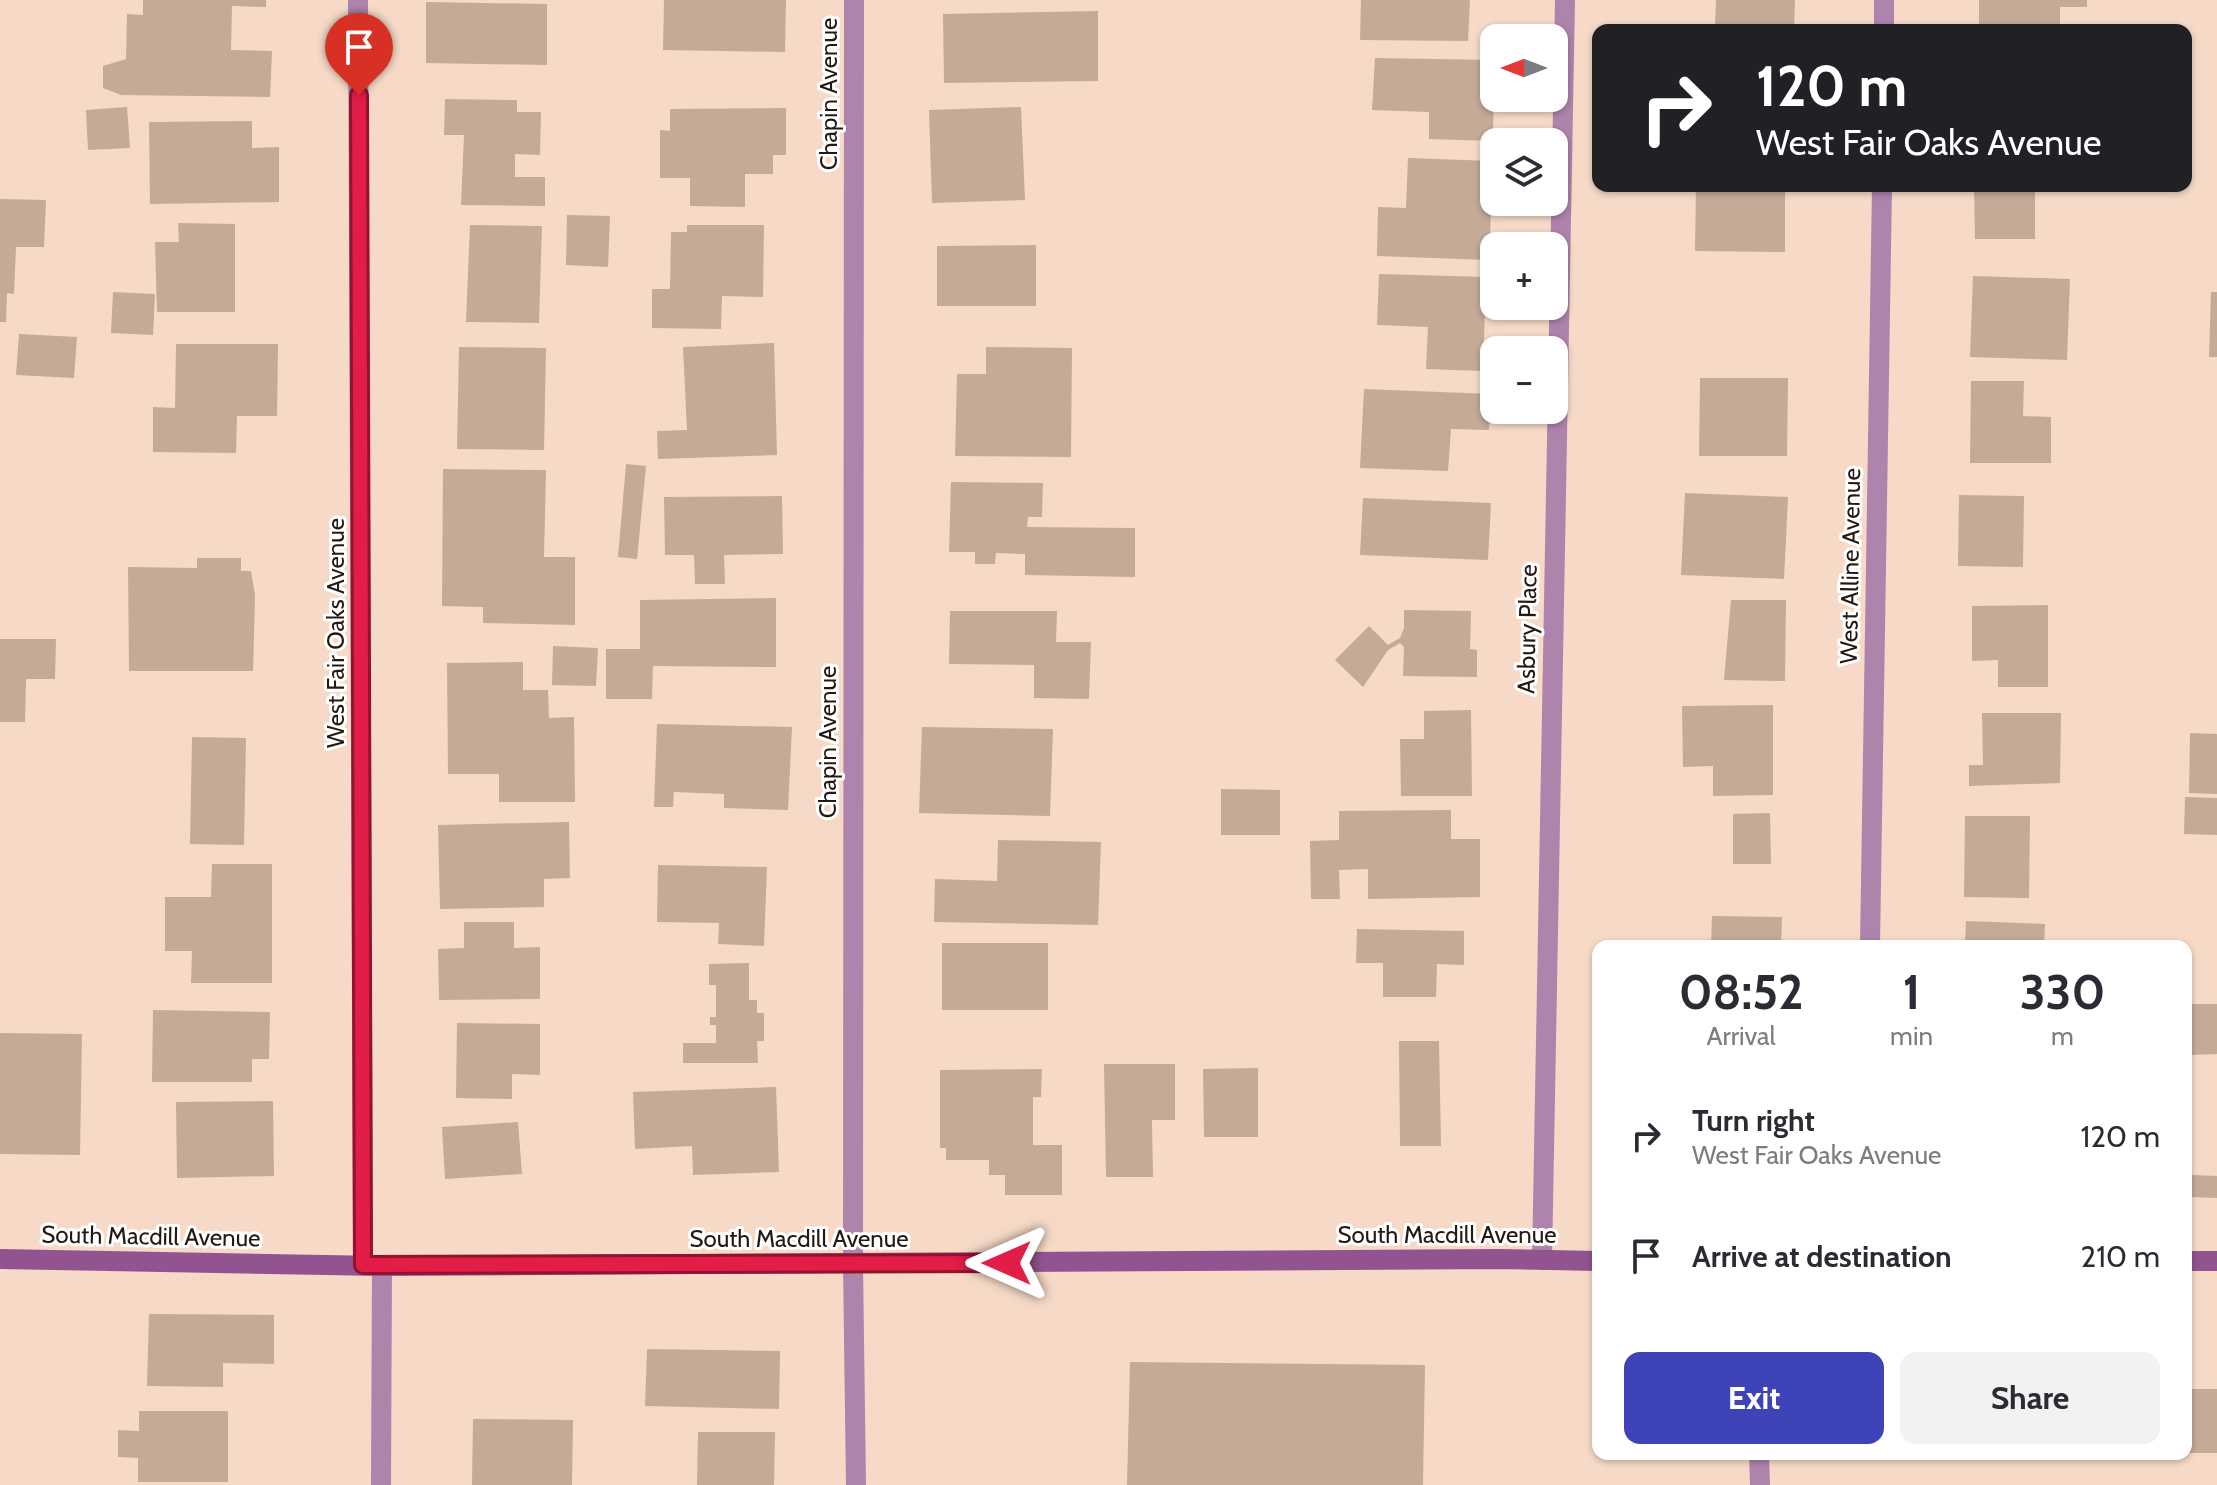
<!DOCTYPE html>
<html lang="en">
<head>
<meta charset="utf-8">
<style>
  :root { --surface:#fff; --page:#f2f2f3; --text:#2b2b33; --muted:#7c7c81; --accent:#3f43b8 }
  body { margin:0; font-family:Cabin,sans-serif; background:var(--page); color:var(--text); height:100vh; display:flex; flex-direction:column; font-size:30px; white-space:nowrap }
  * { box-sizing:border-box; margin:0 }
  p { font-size:26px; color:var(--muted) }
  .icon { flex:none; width:44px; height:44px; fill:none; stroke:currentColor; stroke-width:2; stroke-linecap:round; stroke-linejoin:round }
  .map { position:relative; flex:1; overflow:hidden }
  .side { position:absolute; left:1592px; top:940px; width:600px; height:520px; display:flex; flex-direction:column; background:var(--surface); border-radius:16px; box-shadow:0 2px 6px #0004 }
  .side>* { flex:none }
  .guide { position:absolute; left:1592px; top:24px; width:600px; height:168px; border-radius:16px; box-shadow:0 2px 6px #0004; background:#202124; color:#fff; overflow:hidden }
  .needle { width:52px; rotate:270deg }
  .tools { position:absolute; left:1480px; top:24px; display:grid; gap:16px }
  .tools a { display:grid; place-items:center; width:88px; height:88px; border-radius:16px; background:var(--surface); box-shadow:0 2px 6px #0004; font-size:40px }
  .pin { position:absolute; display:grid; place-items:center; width:68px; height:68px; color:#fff; margin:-82px -34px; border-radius:50% 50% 50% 0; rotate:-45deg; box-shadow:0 0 8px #0007 }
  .pin .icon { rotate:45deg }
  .me { position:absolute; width:88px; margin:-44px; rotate:270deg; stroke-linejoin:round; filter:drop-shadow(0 0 6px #0008) }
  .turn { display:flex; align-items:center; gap:28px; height:168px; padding:0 32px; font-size:36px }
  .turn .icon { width:104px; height:104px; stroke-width:2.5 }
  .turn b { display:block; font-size:56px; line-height:68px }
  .eta { display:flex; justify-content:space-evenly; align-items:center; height:136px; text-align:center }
  .eta b { font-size:48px; font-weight:700; line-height:56px }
  .action { display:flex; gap:16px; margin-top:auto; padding:16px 32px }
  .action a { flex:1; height:92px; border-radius:16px; background:var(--accent); color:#fff; font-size:32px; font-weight:700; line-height:92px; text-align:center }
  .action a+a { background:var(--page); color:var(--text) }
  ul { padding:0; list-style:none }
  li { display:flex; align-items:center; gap:24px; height:120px; padding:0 32px }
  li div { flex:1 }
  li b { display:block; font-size:30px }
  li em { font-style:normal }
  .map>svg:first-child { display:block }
  .building { fill:#c4aa97 }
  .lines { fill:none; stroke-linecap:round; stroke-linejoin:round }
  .street { stroke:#ae83ac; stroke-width:20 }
  .secondary { stroke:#925491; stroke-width:20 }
  .route-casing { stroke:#92132f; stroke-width:20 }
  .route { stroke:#e11d48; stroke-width:14 }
  .labels { text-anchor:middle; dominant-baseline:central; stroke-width:6; stroke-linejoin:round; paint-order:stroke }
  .street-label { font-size:24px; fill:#221912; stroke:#fff }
</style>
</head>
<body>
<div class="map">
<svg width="2217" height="1485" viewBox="0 0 2217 1485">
  <rect width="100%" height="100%" fill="#f6dac7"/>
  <g class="building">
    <path d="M143 0H266V7L232 6 231 50 272 51 270 97 121 95 103 88V66L126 59 127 14 143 15Z"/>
    <path d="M664 0H786L785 52 663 50Z"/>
    <path d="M1361 0H1470L1468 41 1360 40Z"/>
    <path d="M1716 0H1795L1794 28 1715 26Z"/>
    <path d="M1979 0H2087V7H2060V30H1979Z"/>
    <path d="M426 2 547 4V65L426 63Z"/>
    <path d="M1098 11V81L944 83 943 14Z"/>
    <path d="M1375 58 1494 60 1493 141 1429 139V112L1372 110Z"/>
    <path d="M445 99 517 100V112H541L540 155 515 154V177H545V206L461 205 464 135H444Z"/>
    <path d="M127 107 130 148 88 150 86 110Z"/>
    <path d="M1021 107 1025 200 932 203 929 110Z"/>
    <path d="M786 108V155H773V174H745V207L690 206V178H660V130L670 131V109Z"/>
    <path d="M252 121V148L279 147V202L150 204 149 122Z"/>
    <path d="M1408 158 1493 161 1489 260 1377 256 1378 207 1406 208Z"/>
    <path d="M1696 186H1785V252L1695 251Z"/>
    <path d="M1974 186H2035V239H1975Z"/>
    <path d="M0 199 46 200 44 247H16L14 294 7 293 6 322H0Z"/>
    <path d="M567 215 610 216 608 267 566 265Z"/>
    <path d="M178 223 235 224V312H157L155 242H179Z"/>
    <path d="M470 225 542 226 539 323 466 322Z"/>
    <path d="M687 225H764L763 297 722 296 721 329 652 328V289H670L671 232H687Z"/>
    <path d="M1036 245V306H937V246Z"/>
    <path d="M1379 274 1486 277 1483 371 1426 369 1428 327 1377 325Z"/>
    <path d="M1973 276 2070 279 2067 360 1970 357Z"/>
    <path d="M113 292 155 294 153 335 111 333Z"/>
    <path d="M2211 292H2217V357H2209Z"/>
    <path d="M19 334 77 337 74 378 16 375Z"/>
    <path d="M774 343 777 455 658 459 657 431 687 430 683 347Z"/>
    <path d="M176 344H278L277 416H237L236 453 153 452V407L175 408Z"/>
    <path d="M459 347 546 348 544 450 457 449Z"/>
    <path d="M986 347 1072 348 1071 457 955 456 957 374H986Z"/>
    <path d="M1700 378H1788L1787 456H1699Z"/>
    <path d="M1971 381H2024L2023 416 2051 417V463H1970Z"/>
    <path d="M1364 389 1491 394 1489 430 1451 429 1448 471 1360 468Z"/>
    <path d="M626 464 646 466 637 559 618 557Z"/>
    <path d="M443 469 546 470 544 557H575V625L483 623V607L442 606Z"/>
    <path d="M951 482 1043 483 1042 517H1028L1027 527 1135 528V577L1025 575V554L996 553 995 564H975V552H949Z"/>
    <path d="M1685 493 1788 497 1784 579 1681 575Z"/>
    <path d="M1959 495 2024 496 2023 567 1958 566Z"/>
    <path d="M782 496 783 554 724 555 725 584H695L694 555H665L664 497Z"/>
    <path d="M1363 498 1491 503 1488 560 1360 555Z"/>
    <path d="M197 558H241V571H251L255 595 253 671H129L128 567 197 568Z"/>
    <path d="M776 598V667L653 666 652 699H606V649H640V600Z"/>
    <path d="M1731 600H1786L1785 681 1724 680Z"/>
    <path d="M2048 605V687H1998V660L1972 661V606Z"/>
    <path d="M1404 610 1471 611 1470 649 1477 650V677L1403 676 1404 647 1400 643 1388 650 1363 687 1335 660 1369 626 1388 645 1400 638 1404 628Z"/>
    <path d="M950 611H1057L1056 642H1091L1089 699 1034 698V665L949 664Z"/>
    <path d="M0 639H56L55 679H26L25 722H0Z"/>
    <path d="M553 646 598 648 596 686 552 685Z"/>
    <path d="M523 662V690H548L549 718 574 717 575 802H499V774H448L447 663Z"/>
    <path d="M1773 705V795L1713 796V766L1683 767 1682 706Z"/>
    <path d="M1471 710 1472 796H1401L1400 739H1424V711Z"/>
    <path d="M1982 713H2061L2060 783 1969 786V765H1983Z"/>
    <path d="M657 724 792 727 788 810 724 808V794L674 792 673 807H654Z"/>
    <path d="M922 727 1053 729 1050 816 919 813Z"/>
    <path d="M2190 733 2217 734V794L2189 793Z"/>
    <path d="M192 737 246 738 244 845 190 844Z"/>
    <path d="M1221 789 1280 790V835H1221Z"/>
    <path d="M2185 797 2217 798V835L2184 834Z"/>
    <path d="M1451 810V839H1480V897L1368 899V869L1339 870 1340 899H1311L1310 841 1339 840V811Z"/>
    <path d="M1770 813 1771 864H1733V814Z"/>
    <path d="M1965 816H2030L2029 898 1964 897Z"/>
    <path d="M569 822 570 878 544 879V907L440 909 438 825Z"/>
    <path d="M998 840 1101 842 1098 925 934 922 935 879 997 881Z"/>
    <path d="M212 864H272V983H191L192 951H165V897H211Z"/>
    <path d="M658 865 767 867 764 946 718 944 719 923 657 922Z"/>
    <path d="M1712 916 1782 917 1781 946H1711Z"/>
    <path d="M1966 921 2045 924 2044 946H1965Z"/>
    <path d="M464 922H514V948L540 947V999L439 1000 438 949 464 948Z"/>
    <path d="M1357 929 1464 931V965L1437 964 1436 997H1383V963H1356Z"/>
    <rect x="942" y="943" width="106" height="67"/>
    <path d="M749 963V1000H757V1013H764V1041H757L758 1063H683V1043H716V1025H710V1017H716V985H709V964Z"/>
    <path d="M2191 1004H2217V1054L2191 1055Z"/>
    <path d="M153 1010 270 1012 269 1059H252V1082H152Z"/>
    <path d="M457 1023 540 1024V1075L512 1074V1099L456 1098Z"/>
    <path d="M0 1033 82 1034 80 1155 0 1154Z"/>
    <path d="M1399 1041H1439L1441 1146H1400Z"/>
    <path d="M1104 1064H1175V1120H1152L1153 1177H1106Z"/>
    <path d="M1258 1068V1137H1204L1203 1069Z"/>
    <path d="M1042 1069 1041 1097H1033V1145H1062V1195H1005V1175H989V1160H946V1148H940V1070Z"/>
    <path d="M776 1087 779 1172 693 1175 692 1146 635 1149 633 1092Z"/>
    <path d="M273 1101 274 1176 177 1178 176 1102Z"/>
    <path d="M518 1122 522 1174 445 1179 442 1127Z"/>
    <path d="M2192 1175 2217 1176V1198L2191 1197Z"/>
    <path d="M149 1314 274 1315V1364L223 1363V1387L147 1386Z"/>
    <path d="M647 1349 780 1351 779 1409 645 1406Z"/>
    <path d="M1130 1362 1425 1365 1423 1485H1127Z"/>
    <rect x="2186" y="1389" width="31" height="64"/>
    <path d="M139 1411H228V1482H138V1458L118 1457V1430L139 1431Z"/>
    <path d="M473 1419 573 1420 572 1485H472Z"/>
    <path d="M698 1432H775L774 1485H697Z"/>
  </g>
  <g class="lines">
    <g class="street">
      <path d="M358 0 363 1265"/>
      <path d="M854 0 853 1264 856 1485"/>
      <path d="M1884 30V0"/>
      <path d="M1870 946 1882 186"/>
      <path d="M1542 1260 1565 0"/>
      <path d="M1759 1454 1760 1485"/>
      <path d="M381 1485 382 1266"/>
    </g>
    <g class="secondary">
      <path d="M0 1259 382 1266 1499 1259 1598 1261"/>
      <path d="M2186 1261H2217"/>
    </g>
  </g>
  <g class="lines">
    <defs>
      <path id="route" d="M359 95 363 1265 1007 1263"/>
    </defs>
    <use href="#route" class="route-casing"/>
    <use href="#route" class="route"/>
  </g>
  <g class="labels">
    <g class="street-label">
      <text transform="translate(828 94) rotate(-90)">Chapin Avenue</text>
      <text transform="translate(1850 566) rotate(-89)">West Alline Avenue</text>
      <text transform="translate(1527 629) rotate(-89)">Asbury Place</text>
      <text transform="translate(335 633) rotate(-90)">West Fair Oaks Avenue</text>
      <text transform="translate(827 742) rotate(-90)">Chapin Avenue</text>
      <text x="1447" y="1234">South Macdill Avenue</text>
      <text transform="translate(151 1236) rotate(1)">South Macdill Avenue</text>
      <text x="799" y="1238">South Macdill Avenue</text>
    </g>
  </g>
</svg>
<div class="tools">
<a><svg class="needle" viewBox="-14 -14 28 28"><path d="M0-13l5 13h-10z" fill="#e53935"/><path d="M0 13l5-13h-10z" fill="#7c7c81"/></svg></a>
<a><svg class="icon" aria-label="layers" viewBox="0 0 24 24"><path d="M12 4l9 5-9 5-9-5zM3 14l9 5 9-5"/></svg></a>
<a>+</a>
<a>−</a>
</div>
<div class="pin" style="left:359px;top:95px;background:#d93025"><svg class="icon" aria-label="arrive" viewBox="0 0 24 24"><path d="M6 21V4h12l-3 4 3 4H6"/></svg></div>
<svg class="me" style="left:1007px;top:1263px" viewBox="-20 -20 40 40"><path d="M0-17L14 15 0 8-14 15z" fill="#e11d48" stroke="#fff" stroke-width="4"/></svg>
<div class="guide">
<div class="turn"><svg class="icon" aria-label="right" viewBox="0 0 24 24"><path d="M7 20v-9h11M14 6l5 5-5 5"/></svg><div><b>120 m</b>West Fair Oaks Avenue</div></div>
</div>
<section class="side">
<div class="eta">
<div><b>08:52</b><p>Arrival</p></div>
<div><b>1</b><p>min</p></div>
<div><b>330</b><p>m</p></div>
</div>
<ul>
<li><svg class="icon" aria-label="right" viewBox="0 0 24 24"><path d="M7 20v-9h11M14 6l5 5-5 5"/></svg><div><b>Turn right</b><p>West Fair Oaks Avenue</p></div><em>120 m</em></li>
<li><svg class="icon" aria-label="arrive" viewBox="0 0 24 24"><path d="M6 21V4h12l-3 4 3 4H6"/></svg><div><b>Arrive at destination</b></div><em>210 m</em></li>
</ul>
<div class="action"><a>Exit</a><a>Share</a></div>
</section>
</div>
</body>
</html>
